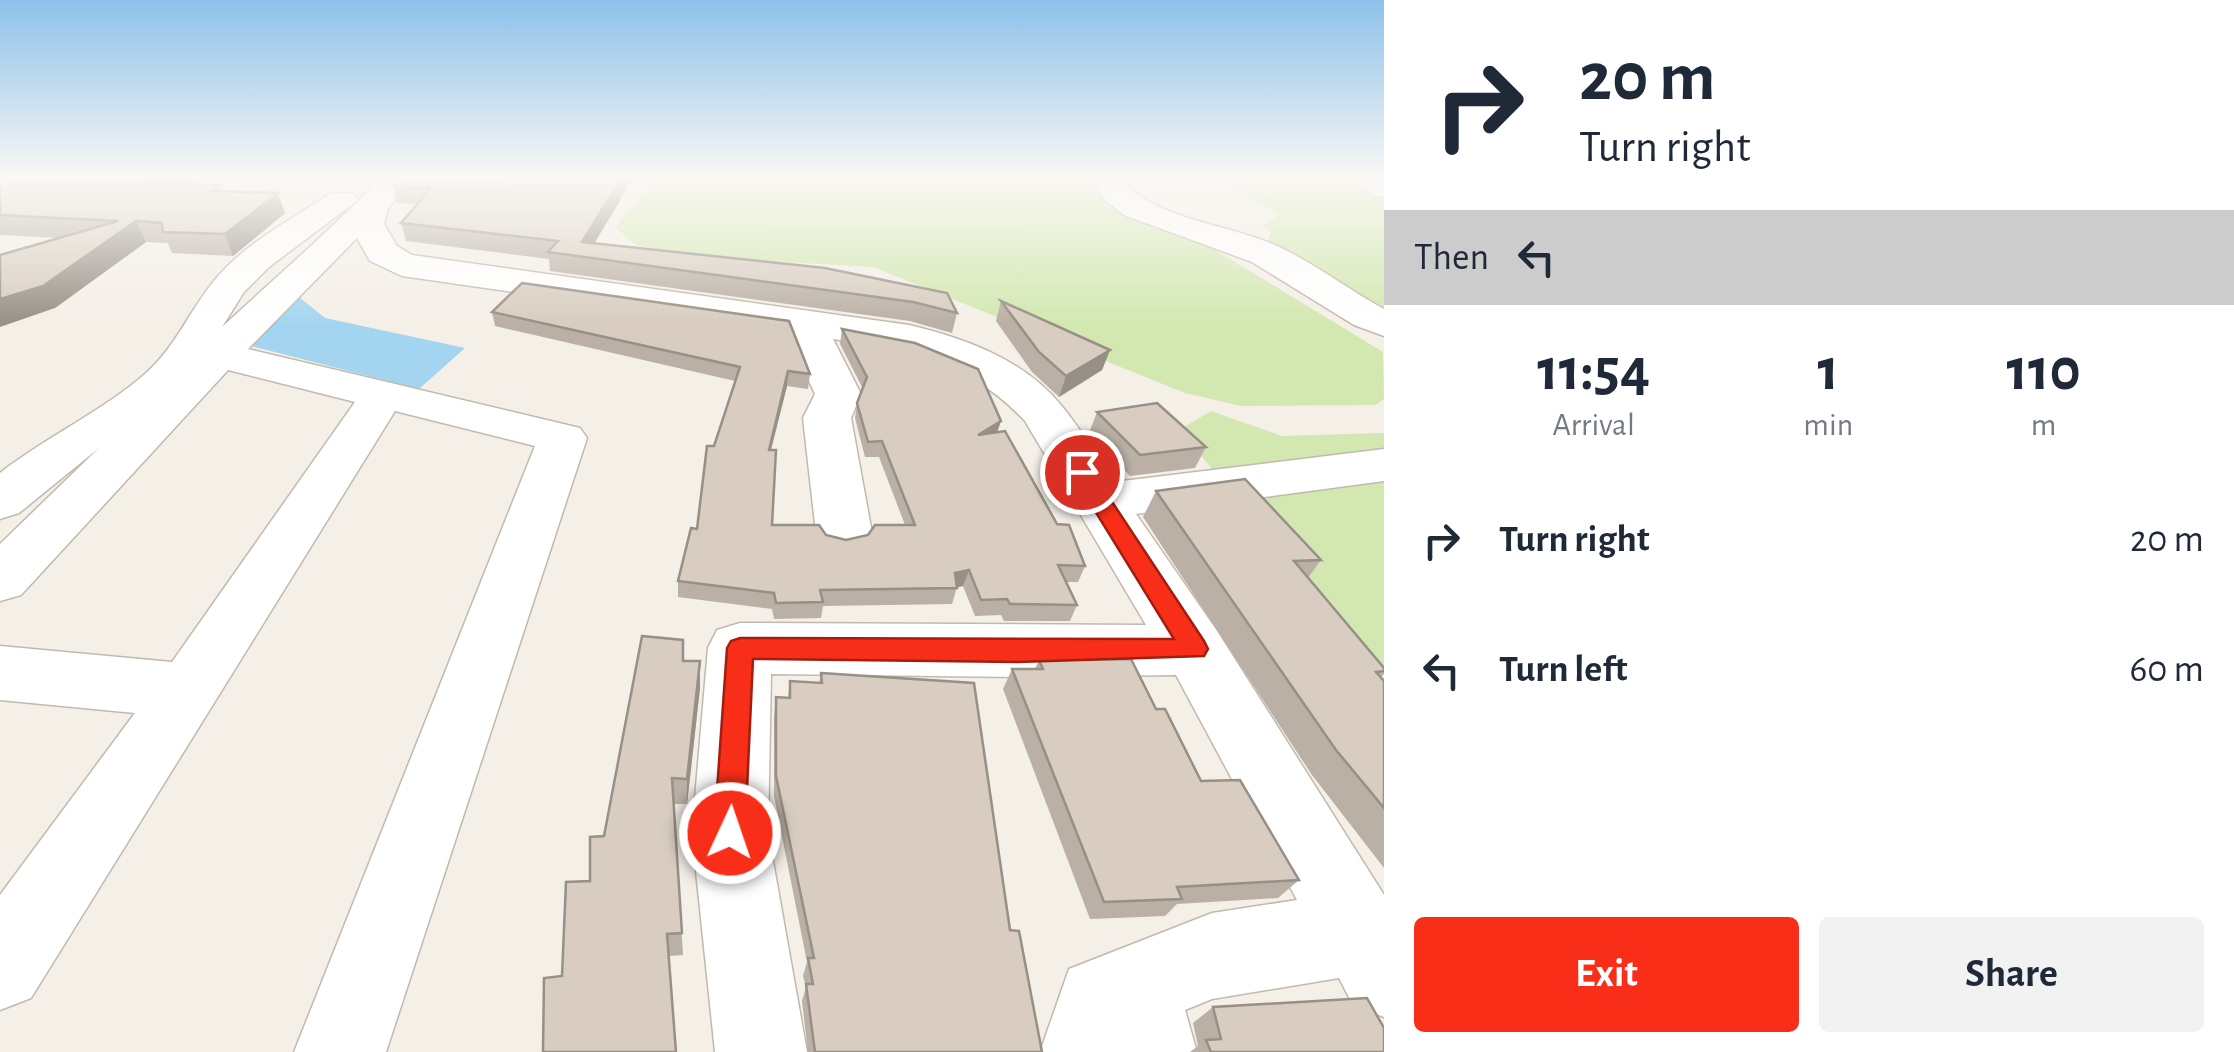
<!DOCTYPE html>
<html lang="en">
<head>
<meta charset="utf-8">
<style>
  :root { --surface:#fff; --page:#f2f2f3; --text:#1f2937; --muted:#747a83; --accent:#f92e19 }
  body { margin:0; font-family:"Alegreya Sans",sans-serif; background:var(--page); color:var(--text); height:100vh; display:flex; flex-direction:column; font-size:38px; white-space:nowrap }
  * { box-sizing:border-box; margin:0 }
  p { font-size:32px; color:var(--muted) }
  .icon { flex:none; width:55px; height:55px; fill:none; stroke:currentColor; stroke-width:2; stroke-linecap:round; stroke-linejoin:round }
  .map { position:relative; flex:1; overflow:hidden }
  .panel { display:flex; flex-direction:column; background:var(--surface); width:850px }
  .panel>* { flex:none }
  .hud { background:#fff; color:var(--text); overflow:hidden }
  .pin { position:absolute; display:grid; place-items:center; width:85px; height:85px; color:#fff; margin:-42px; border:5px solid #fff; border-radius:50%; box-shadow:0 2px 10px #0007 }
  .me { position:absolute; width:110px; margin:-55px; rotate:3deg; stroke-linejoin:round; filter:drop-shadow(0 0 8px #0008) }
  .turn { display:flex; align-items:center; gap:35px; height:210px; padding:0 30px; font-size:45px }
  .turn .icon { width:130px; height:130px; stroke-width:2.5 }
  .turn b { display:block; font-size:70px; line-height:85px }
  .then { display:flex; align-items:center; height:95px; padding:0 30px; background:#0003; gap:20px; font-size:38px }
  .eta { display:flex; justify-content:space-evenly; align-items:center; height:170px; text-align:center }
  .eta b { font-size:60px; font-weight:600; line-height:70px }
  .action { display:flex; gap:20px; margin-top:auto; padding:20px 30px }
  .action a { flex:1; height:115px; border-radius:10px; background:var(--accent); color:#fff; font-size:40px; font-weight:600; line-height:115px; text-align:center }
  .action a+a { background:var(--page); color:var(--text) }
  ul { padding:0; list-style:none }
  li { display:flex; align-items:center; gap:30px; height:130px; padding:0 30px }
  li div { flex:1 }
  li b { display:block; font-size:38px }
  li em { font-style:normal }
  main { display:flex; flex:1; min-height:0 }
  .map>svg:first-child { display:block }
  .green { fill:#d2e8b0 }
  .water { fill:#a4d5f0 }
  .lines { fill:none; stroke-linecap:round; stroke-linejoin:round }
  .minor-casing { stroke:#c2b9ad; stroke-width:3 }
  .minor { fill:#fff; fill-rule:evenodd }
  .wall { fill:#bab0a5 }
  .shaded-wall { fill:#979086 }
  .building { fill:#d8cdc0; stroke:#979086; stroke-width:2.5 }
  .route { fill:#f92e19; stroke:#a21e10; stroke-width:2.5 }
</style>
</head>
<body>
<main>
<div class="map">
<svg width="1384" height="1052" viewBox="0 0 1384 1052">
  <rect width="100%" height="100%" fill="#f4efe7"/>
  <g class="green">
    <path d="M656 177H1090L1102 194 1230 246 1217 251 1383 352 1384 399 1375 405 1241 406 1185 393 873 267 697 257 637 245 615 227Z"/>
    <path d="M1228 177H1356L1384 195V307L1266 246 1271 232 1263 225 1279 215 1237 192Z"/>
    <path d="M1211 411 1282 436 1384 433V671L1179 430Z"/>
  </g>
  <path class="water" d="M299 297 325 318 465 348 419 389 251 346Z"/>
  <g class="lines">
    <defs>
      <g id="minor">
        <path d="M382 177H414L388 208 384 224 397 246 412 255 909 325C964 338 1023 359 1060 404 1080 427 1096 456 1114 482L1384 449V481L1136 514 1217 631 1384 895V1017L1353 1005 1339 978 1212 999 1185 1010 1197 1052H1040L1069 969 1212 913 1297 900 1176 675 1018 677 771 674 768 833 807 1052H715L692 833 708 648 717 630 740 623 1146 625 1025 421C970 362 910 350 833 339L861 394 851 418 872 533 864 547 844 552 824 547 816 533 803 418 815 394 792 344 791 332 402 276 370 261 357 238 248 349 580 428 587 438 386 1052H294L535 446 395 411 31 998 0 1010V895L135 713 0 700V646L172 662 355 402 228 370 21 595 0 601V544L99 448 19 513 0 519V473C46 437 103 411 146 373 177 346 192 305 219 275 250 240 293 219 331 193H353L358 200 269 267 244 292 222 327C276 277 332 229 382 177Z"/>
        <path d="M1087 177H1118C1159 222 1222 222 1275 245 1313 262 1347 289 1384 309V336L1354 325 1252 262 1124 215 1106 201Z"/>
        <path d="M1353 177H1384V197L1373 195Z"/>
      </g>
    </defs>
    <use href="#minor" class="minor-casing"/>
    <use href="#minor" class="minor"/>
  </g>
  <g class="wall">
    <path d="M0 177H193L184 183 219 185 221 191 285 213 233 256 172 253 168 243 146 242 55 308 58 238 0 235Z"/>
    <path d="M400 177H632L618 204 594 243 825 268 957 313 952 333 910 321 550 271 549 259 406 241 401 223 417 204 397 203 393 186Z"/>
    <path d="M1001 301 1110 350 1102 370 1059 397 1032 372 996 321Z"/>
    <path d="M492 312 810 374 808 389 787 386 771 450 772 525 846 540 905 525 879 457H865L855 418 857 403 863 389 840 344 842 329 997 432 1085 566 1078 582H1066L1077 605 1070 621H1004L1001 615 975 616 963 586 957 587 952 604 823 606 821 618 774 619 772 609 678 597V581L697 529 714 446 735 381 495 326Z"/>
    <path d="M1097 412 1206 447 1195 468 1130 476 1089 433Z"/>
    <path d="M1156 491 1321 560 1308 578 1384 668V674L1381 677 1384 681V868L1312 775 1143 517Z"/>
    <path d="M1039 660 1156 709 1201 781 1299 880 1278 898 1177 904 1165 916 1090 919 1003 689 1012 669H1035Z"/>
    <path d="M683 661H700V688L687 804H674L683 955 669 956 562 976 604 836Z"/>
    <path d="M821 673 1010 930 1042 1052H808L802 1001 806 987 803 976 807 962 774 796V718L776 697H788L790 681 819 683Z"/>
    <path d="M1213 1007 1384 1052H1190L1198 1046 1193 1023Z"/>
  </g>
  <g class="shaded-wall">
    <path d="M156 177H193L158 201 149 182Z"/>
    <path d="M622 177H632L618 204 586 257 582 242Z"/>
    <path d="M278 193 285 213 233 256 225 234Z"/>
    <path d="M136 221 146 242 55 308 0 327V299Z"/>
    <path d="M1110 350 1102 370 1059 397 1066 376Z"/>
    <path d="M788 371 787 386 767 465 769 450Z"/>
    <path d="M1001 421 996 436 978 435Z"/>
    <path d="M969 570 963 586 954 588 955 573Z"/>
    <path d="M700 661V688L687 804V779Z"/>
  </g>
  <g class="building">
    <path d="M0 177H156L149 182 219 185 211 191 278 193 225 234 163 232 162 223 136 221 43 286 0 299V255L118 221 0 215Z"/>
    <path d="M400 177H622L582 242 825 268 947 293 957 313 913 302 548 252 558 241 401 223 431 188 393 186Z"/>
    <path d="M522 283 789 321 810 374 788 371 769 450H776L772 525H819L826 535 846 540 868 535 875 525H915L882 441 868 442 857 403 867 377 842 329 915 343 978 369 1001 421 978 435 1005 431 1057 524 1069 525 1085 566 1058 565 1077 605 1010 604 1007 599 981 600 969 570 955 573 957 588 820 590 823 602 776 603 774 593 678 581 691 528 697 529 707 446H714L740 367 492 312Z"/>
    <path d="M1001 301 1110 350 1066 376 1039 352Z"/>
    <path d="M1157 403 1206 447 1140 455 1097 412Z"/>
    <path d="M1245 479 1321 560 1294 561 1384 668V671L1376 672 1384 681V808L1336 750 1156 491Z"/>
    <path d="M642 636 683 640V661H700L687 779 672 778 682 933 667 934 676 1052H543L544 978 562 976 566 882 590 881V837L604 836Z"/>
    <path d="M1131 659 1156 709H1165L1201 781 1240 780 1299 880 1177 887 1182 899 1104 902 1012 669H1043L1039 660Z"/>
    <path d="M821 673 974 683 1010 930 1019 931 1042 1052H815L806 984H813L808 958H814L776 776V697L790 698V681L822 683Z"/>
    <path d="M1367 998 1384 1028V1052H1211L1206 1040 1221 1039 1213 1007Z"/>
  </g>
  <linearGradient id="sky" x2="0" y2="1"><stop stop-color="#8dc1eb"/><stop offset="0.55" stop-color="#faf8f4"/><stop offset="1" stop-color="#faf8f4" stop-opacity="0"/></linearGradient>
  <rect width="1384" height="324" fill="url(#sky)"/>
  <path class="route" d="M1082 465 1089 467 1204 641 1208 649 1204 656 1018 662 753 659 745 833 741 844 730 848 718 844 714 833 727 648 731 641 740 638 1174 639 1071 472Z"/>
</svg>
<div class="pin" style="left:1082px;top:472px;background:#d93025"><svg class="icon" aria-label="arrive" viewBox="0 0 24 24"><path d="M6 21V4h12l-3 4 3 4H6"/></svg></div>
<svg class="me" style="left:730px;top:833px" viewBox="-20 -20 40 40"><circle r="17" fill="#f92e19" stroke="#fff" stroke-width="3"/><path d="M0-11L8 9 0 5-8 9z" fill="#fff"/></svg>
</div>
<section class="panel">
<div class="hud">
<div class="turn"><svg class="icon" aria-label="right" viewBox="0 0 24 24"><path d="M7 20v-9h11M14 6l5 5-5 5"/></svg><div><b>20 m</b>Turn right</div></div>
<div class="then">Then<svg class="icon" aria-label="left" viewBox="0 0 24 24"><path d="M17 20v-9H6M10 6l-5 5 5 5"/></svg></div>
</div>
<div class="eta">
<div><b>11:54</b><p>Arrival</p></div>
<div><b>1</b><p>min</p></div>
<div><b>110</b><p>m</p></div>
</div>
<ul>
<li><svg class="icon" aria-label="right" viewBox="0 0 24 24"><path d="M7 20v-9h11M14 6l5 5-5 5"/></svg><div><b>Turn right</b></div><em>20 m</em></li>
<li><svg class="icon" aria-label="left" viewBox="0 0 24 24"><path d="M17 20v-9H6M10 6l-5 5 5 5"/></svg><div><b>Turn left</b></div><em>60 m</em></li>
</ul>
<div class="action"><a>Exit</a><a>Share</a></div>
</section>
</main>
</body>
</html>
